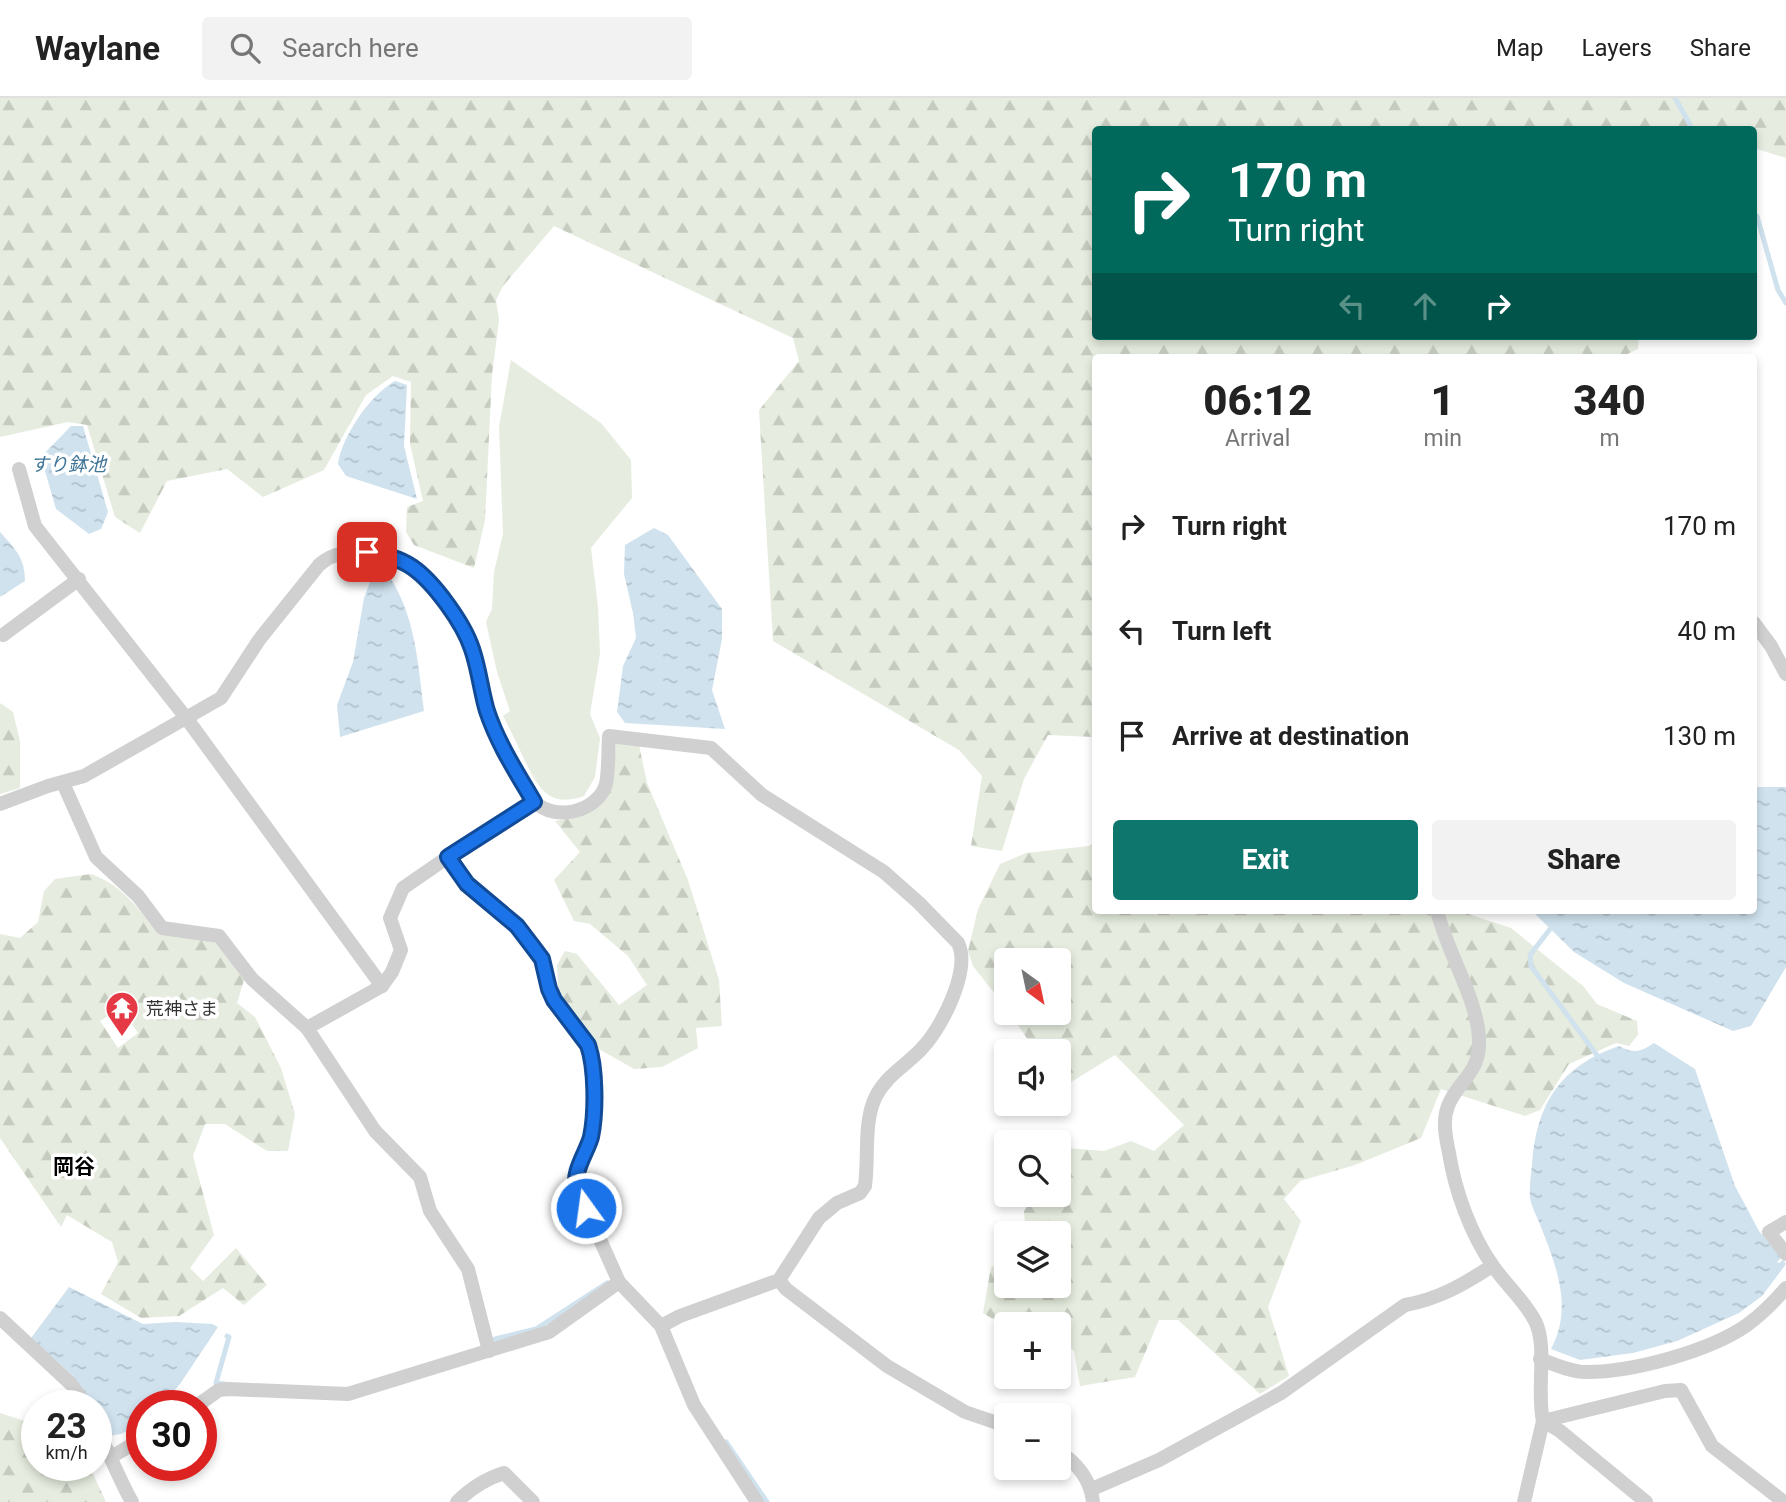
<!DOCTYPE html>
<html lang="en">
<head>
<meta charset="utf-8">
<style>
  :root { --surface:#fff; --page:#f2f2f2; --text:#222; --muted:#767676; --line:#e0e0e0; --accent:#0f766e }
  body { margin:0; font-family:Roboto,"Noto Sans JP",sans-serif; background:var(--page); color:var(--text); height:100vh; display:flex; flex-direction:column; font-size:26px; white-space:nowrap }
  * { box-sizing:border-box; margin:0 }
  p { font-size:23px; color:var(--muted) }
  .icon { flex:none; width:38px; height:38px; fill:none; stroke:currentColor; stroke-width:2; stroke-linecap:round; stroke-linejoin:round }
  .map { position:relative; flex:1; overflow:hidden }
  .side { position:absolute; left:1092px; top:256px; width:665px; height:560px; display:flex; flex-direction:column; background:var(--surface); border-radius:7px; box-shadow:0 4px 10px #0003 }
  .side>* { flex:none }
  .banner { position:absolute; left:1092px; top:28px; width:665px; height:214px; border-radius:7px; box-shadow:0 4px 10px #0003; background:#00695c; color:#fff; overflow:hidden }
  .needle { width:46px; rotate:147deg }
  .controls { position:absolute; left:994px; top:850px; display:grid; gap:14px }
  .controls a { display:grid; place-items:center; width:77px; height:77px; border-radius:7px; background:var(--surface); box-shadow:0 4px 10px #0003; font-size:35px }
  .speed { position:absolute; left:21px; top:1292px; display:flex; gap:14px; font-size:35px; font-weight:700; text-align:center }
  .speed>* { display:grid; place-content:center; width:91px; height:91px; border-radius:50%; background:var(--surface); box-shadow:0 4px 10px #0003; line-height:1 }
  .speed small { font-size:18px; font-weight:400 }
  .speed .limit { border:10px solid #d22; background:#fff; color:#111 }
  .pin { position:absolute; display:grid; place-items:center; width:60px; height:60px; color:#fff; margin:-30px; border-radius:14px; box-shadow:0 4px 10px #0006 }
  .me { position:absolute; width:77px; margin:-38px; rotate:346deg; stroke-linejoin:round; filter:drop-shadow(0 0 5px #0008) }
  .turn { display:flex; align-items:center; gap:24px; height:147px; padding:0 21px; font-size:32px }
  .turn .icon { width:91px; height:91px; stroke-width:2.5 }
  .turn b { display:block; font-size:49px; line-height:60px }
  .lanes { display:flex; align-items:center; height:66px; padding:0 21px; background:#0003; justify-content:center; gap:35px; direction:ltr }
  .lanes .off { opacity:.35 }
  .eta { display:flex; justify-content:space-evenly; align-items:center; height:119px; text-align:center }
  .eta b { font-size:42px; font-weight:800; line-height:49px }
  .action { display:flex; gap:14px; margin-top:auto; padding:14px 21px }
  .action a { flex:1; height:80px; border-radius:7px; background:var(--accent); color:#fff; font-size:28px; font-weight:800; line-height:80px; text-align:center }
  .action a+a { background:var(--page); color:var(--text) }
  ul { padding:0; list-style:none }
  li { display:flex; align-items:center; gap:21px; height:105px; padding:0 21px }
  li div { flex:1 }
  li b { display:block; font-size:26px }
  li em { font-style:normal }
  header { display:flex; align-items:center; gap:42px; box-sizing:border-box; height:98px; padding:0 35px; background:var(--surface); border-bottom:2px solid var(--line) }
  header strong { font-size:33px }
  nav { display:flex; gap:38px; margin-inline-start:auto; font-size:24px }
  .search { width:490px; height:63px; background:var(--page); display:flex; align-items:center; gap:18px; box-sizing:border-box; padding:0 24px; border-radius:7px; color:var(--muted); font-size:26px }
  .map>svg:first-child { display:block }
  .green { fill:#e6ecdf }
  .forest { fill:url(#forest-firs); fill-rule:evenodd }
  .water { fill:url(#water-ripples) }
  .lines { fill:none; stroke-linecap:round; stroke-linejoin:round }
  .stream { stroke:#cfe2ee; stroke-width:5 }
  .street { stroke:#d0d0d0; stroke-width:14 }
  .route-casing { stroke:#114b97; stroke-width:18 }
  .route { stroke:#1a73e8; stroke-width:12 }
  .labels { text-anchor:middle; dominant-baseline:central; stroke-width:7; stroke-linejoin:round; paint-order:stroke }
  .poi-label { font-size:18px; fill:#333; stroke:#fff; text-anchor:start }
  .water-label { font-size:19px; font-style:italic; fill:#3f7597; stroke:#fff }
  .quarter-label { font-size:21px; font-weight:bold; fill:#000; stroke:#fff }
</style>
</head>
<body>
<header>
<strong>Waylane</strong>
<div class="search"><svg class="icon" aria-label="search" viewBox="0 0 24 24"><circle cx="10" cy="10" r="6"/><path d="M15 15l6 6"/></svg>Search here</div>
<nav><a>Map</a><a>Layers</a><a>Share</a></nav>
</header>
<div class="map">
<svg width="1786" height="1404" viewBox="0 0 1786 1404">
  <defs>
    <pattern id="forest-firs" width="22" height="20" patternUnits="userSpaceOnUse" patternTransform="scale(1.75)"><rect width="22" height="20" fill="#e6ecdf"/><path d="M5 1l3.5 6h-7zM16 11l3.5 6h-7z" fill="#c6cbc0"/></pattern>
    <pattern id="water-ripples" width="26" height="14" patternUnits="userSpaceOnUse" patternTransform="scale(1.75)"><rect width="26" height="14" fill="#cfe2ee"/><path d="M2 4q2-2 4 0t4 0M15 11q2-2 4 0t4 0" fill="none" stroke="#b2c2cd"/></pattern>
  </defs>
  <rect width="100%" height="100%" fill="#fff"/>
  <path class="green" d="M511 262 601 325 631 362 632 400 591 450 598 509 600 556 590 616 600 640 595 679 584 698C549 710 539 691 525 663 518 648 511 633 503 618L510 613 497 574 486 524 492 511 494 474 503 436 499 329Z"/>
  <g class="forest">
    <path d="M0 0H1786V60L1754 50V32H1096V238H1639L1638 251 1621 259H1096L1095 639 1048 637 1024 681 1002 753 971 748 982 678 959 652 773 543 759 312 799 263 793 240 554 128 503 188 496 202 499 222 492 277 485 422 474 470 414 447 406 434 407 409 423 403 410 346 411 284 393 278 366 297 324 372 263 399 227 371 167 383 140 435 115 419 87 327 68 324 0 339Z"/>
    <path d="M0 605 13 614 20 643V690L0 696Z"/>
    <path d="M616 646 639 647 647 685 688 782 719 882 722 928 696 930 698 950 662 969 634 971 599 951 558 892 557 867 565 853 577 856 619 907 647 887 628 858 590 826 574 823 554 782 580 754 555 723C613 715 611 697 616 646Z"/>
    <path d="M1095 745 1096 812H1463L1465 815 1511 830 1584 889 1597 906 1637 923 1638 937 1629 948 1616 945 1569 966 1540 1012 1525 1018 1441 991 1421 1040 1355 1067 1300 1083 1284 1101 1301 1123 1268 1209 1289 1278 1260 1296 1178 1222H1159L1135 1279 1080 1288 1074 1253 1059 1239V1227L1004 1228 983 1215 991 1169 1006 1165V1188H1059V1136H1026L1024 1113 1035 1097H1059V1063L1068 1050 1104 1053 1131 1043 1154 1053 1184 1027 1115 957 1063 989 1059 984V954H1036L1010 915H1059V863H1006V910L973 868 968 853 978 811 1000 766 1026 755 1089 748Z"/>
    <path d="M91 776C122 787 138 810 158 836L214 843 244 882 237 905 255 919 281 970 295 1016 288 1053H267L225 1026H205L193 1058 214 1137 190 1170 203 1183 236 1150 267 1187 244 1207 223 1190 179 1218 141 1220 101 1196 118 1164 112 1144 67 1117 61 1129 0 1040V836L20 840 38 824 44 793 55 781ZM121 910 138 935 118 950 100 923Z"/>
    <path d="M0 1315 37 1327V1367H89L106 1404H0Z"/>
  </g>
  <g class="water">
    <path d="M395 283 407 287 404 348 417 401 346 378 338 366C342 338 370 297 395 283Z"/>
    <path d="M71 328H83L108 414 101 431 89 436 56 411 41 359Z"/>
    <path d="M654 430 668 437 722 511V541L712 592 725 631 625 625 617 614 623 568 636 540 633 515 624 476 625 447Z"/>
    <path d="M0 434C15 451 25 459 25 483L0 499Z"/>
    <path d="M390 479C416 521 418 566 424 613L340 639 337 607 353 564 364 500 370 484Z"/>
    <path d="M1754 689H1786V869L1751 928 1733 933 1624 885 1574 854 1531 812H1754Z"/>
    <path d="M1654 945 1695 971 1735 1088 1759 1133 1781 1160 1777 1164 1779 1165 1783 1162 1786 1166 1762 1198 1739 1215 1677 1243 1633 1255 1580 1262 1551 1251C1573 1210 1557 1170 1541 1129 1538 1120 1531 1109 1530 1099 1529 1089 1531 1077 1532 1067 1536 1006 1560 968 1619 948 1633 956 1641 954 1654 945Z"/>
    <path d="M69 1189 143 1226 176 1224 212 1226 218 1229 180 1286 162 1307H142V1326L121 1336 109 1338 96 1314V1307H93L72 1277 31 1240Z"/>
  </g>
  <g class="lines">
    <g class="stream">
      <path d="M1675 0 1693 32"/>
      <path d="M1754 117 1757 118 1778 192 1786 205"/>
      <path d="M1554 826 1530 857 1531 868 1599 960"/>
      <path d="M495 1241 536 1231 607 1185"/>
      <path d="M225 1286 216 1285 229 1239 227 1238"/>
      <path d="M726 1344 767 1404"/>
    </g>
    <g class="street">
      <path d="M19 371 35 428 187 621 382 888"/>
      <path d="M1754 525 1771 548 1786 576"/>
      <path d="M3 537 79 481"/>
      <path d="M63 685 96 759 138 798 162 830 219 838 252 881 307 930 375 1033 420 1079 430 1113 468 1171 489 1253"/>
      <path d="M0 706 48 688 84 678 221 600 259 542 319 467C333 454 356 451 374 455 419 464 454 505 471 547 479 568 480 592 488 614 495 636 507 656 518 676 523 685 528 697 535 704 555 724 598 714 606 686 609 671 608 653 609 638L711 650 762 697 884 774 919 805 958 845C971 871 943 927 924 948 909 966 888 975 876 998 863 1024 869 1059 865 1088L860 1095 837 1105 819 1120 779 1182 680 1218 661 1228"/>
      <path d="M448 759 534 704"/>
      <path d="M1437 812C1446 853 1479 903 1479 943 1480 976 1458 982 1448 1008 1442 1023 1446 1040 1449 1055 1455 1093 1471 1137 1493 1168 1506 1187 1525 1203 1535 1223 1548 1248 1536 1292 1543 1323L1560 1333 1646 1404"/>
      <path d="M307 930 382 888 392 874 401 852 390 820 403 790 448 759 467 786 517 828 533 849 542 861 549 891 554 902 588 947C597 973 596 1009 591 1035 588 1053 579 1070 576 1088L619 1184"/>
      <path d="M1786 1124 1769 1134 1786 1156"/>
      <path d="M779 1182 786 1191 887 1268 965 1314 1006 1328"/>
      <path d="M0 1220 71 1286 86 1307"/>
      <path d="M1540 1261C1554 1266 1573 1275 1587 1274 1633 1274 1710 1253 1747 1227 1762 1216 1774 1204 1786 1190"/>
      <path d="M198 1307 219 1292 229 1291 348 1296 549 1234 619 1184 661 1228 694 1307 757 1404"/>
      <path d="M96 1329C109 1354 118 1379 132 1404"/>
      <path d="M1059 1354C1077 1364 1091 1383 1093 1404"/>
      <path d="M111 1359 142 1341"/>
      <path d="M1092 1391 1159 1362 1281 1295 1405 1207C1439 1201 1464 1186 1492 1168"/>
      <path d="M457 1404C471 1390 485 1381 504 1375L533 1404"/>
      <path d="M1524 1404 1543 1323 1665 1293 1681 1292 1712 1348 1784 1404"/>
    </g>
  </g>
  <g class="lines">
    <defs>
      <path id="route" d="M367 454C383 457 399 460 412 469 434 484 464 526 472 551 479 571 481 593 487 613 498 646 517 675 534 704L448 759 467 786 517 828 533 849 542 861 549 891 554 902 588 947C596 970 596 1015 591 1039 587 1054 572 1074 577 1090 578 1097 583 1104 586 1110"/>
    </defs>
    <use href="#route" class="route-casing"/>
    <use href="#route" class="route"/>
  </g>
  <defs>
    <symbol id="temple-pin" viewBox="-11 -11 22 30"><path d="M0 17L-7.5 6A9.5 9.5 0 1 1 7.5 6Z" fill="#e63946" stroke="#fff"/><path d="M0-6L5-2H3V0L6.5 2.5H4V6H1.5V3h-3V6H-4V2.5H-6.5L-3 0V-2H-5Z" fill="#fff"/></symbol>
  </defs>
  <g fill-rule="evenodd">
    <use href="#temple-pin" x="103" y="891" width="38" height="52"/>
  </g>
  <g class="labels">
    <g class="poi-label">
      <text x="146" y="910">荒神さま</text>
    </g>
    <g class="water-label">
      <text x="68" y="366">すり鉢池</text>
    </g>
    <g class="quarter-label">
      <text x="74" y="1069">岡谷</text>
    </g>
  </g>
</svg>
<div class="controls">
<a><svg class="needle" viewBox="-14 -14 28 28"><path d="M0-13l5 13h-10z" fill="#e53935"/><path d="M0 13l5-13h-10z" fill="#767676"/></svg></a>
<a><svg class="icon" aria-label="sound" viewBox="0 0 24 24"><path d="M4 9h4l5-4v14l-5-4H4zM17 9q2 3 0 6"/></svg></a>
<a><svg class="icon" aria-label="search" viewBox="0 0 24 24"><circle cx="10" cy="10" r="6"/><path d="M15 15l6 6"/></svg></a>
<a><svg class="icon" aria-label="layers" viewBox="0 0 24 24"><path d="M12 4l9 5-9 5-9-5zM3 14l9 5 9-5"/></svg></a>
<a>+</a>
<a>−</a>
</div>
<div class="speed"><div>23<small>km/h</small></div><div class="limit">30</div></div>
<div class="pin" style="left:367px;top:454px;background:#d93025"><svg class="icon" aria-label="arrive" viewBox="0 0 24 24"><path d="M6 21V4h12l-3 4 3 4H6"/></svg></div>
<svg class="me" style="left:586px;top:1110px" viewBox="-20 -20 40 40"><circle r="17" fill="#1a73e8" stroke="#fff" stroke-width="3"/><path d="M0-11L8 9 0 5-8 9z" fill="#fff"/></svg>
<div class="banner">
<div class="turn"><svg class="icon" aria-label="right" viewBox="0 0 24 24"><path d="M7 20v-9h11M14 6l5 5-5 5"/></svg><div><b>170 m</b>Turn right</div></div>
<div class="lanes"><svg class="icon off" aria-label="left" viewBox="0 0 24 24"><path d="M17 20v-9H6M10 6l-5 5 5 5"/></svg><svg class="icon off" aria-label="ahead" viewBox="0 0 24 24"><path d="M12 20V5M6 11l6-6 6 6"/></svg><svg class="icon" aria-label="right" viewBox="0 0 24 24"><path d="M7 20v-9h11M14 6l5 5-5 5"/></svg></div>
</div>
<section class="side">
<div class="eta">
<div><b>06:12</b><p>Arrival</p></div>
<div><b>1</b><p>min</p></div>
<div><b>340</b><p>m</p></div>
</div>
<ul>
<li><svg class="icon" aria-label="right" viewBox="0 0 24 24"><path d="M7 20v-9h11M14 6l5 5-5 5"/></svg><div><b>Turn right</b></div><em>170 m</em></li>
<li><svg class="icon" aria-label="left" viewBox="0 0 24 24"><path d="M17 20v-9H6M10 6l-5 5 5 5"/></svg><div><b>Turn left</b></div><em>40 m</em></li>
<li><svg class="icon" aria-label="arrive" viewBox="0 0 24 24"><path d="M6 21V4h12l-3 4 3 4H6"/></svg><div><b>Arrive at destination</b></div><em>130 m</em></li>
</ul>
<div class="action"><a>Exit</a><a>Share</a></div>
</section>
</div>
</body>
</html>
